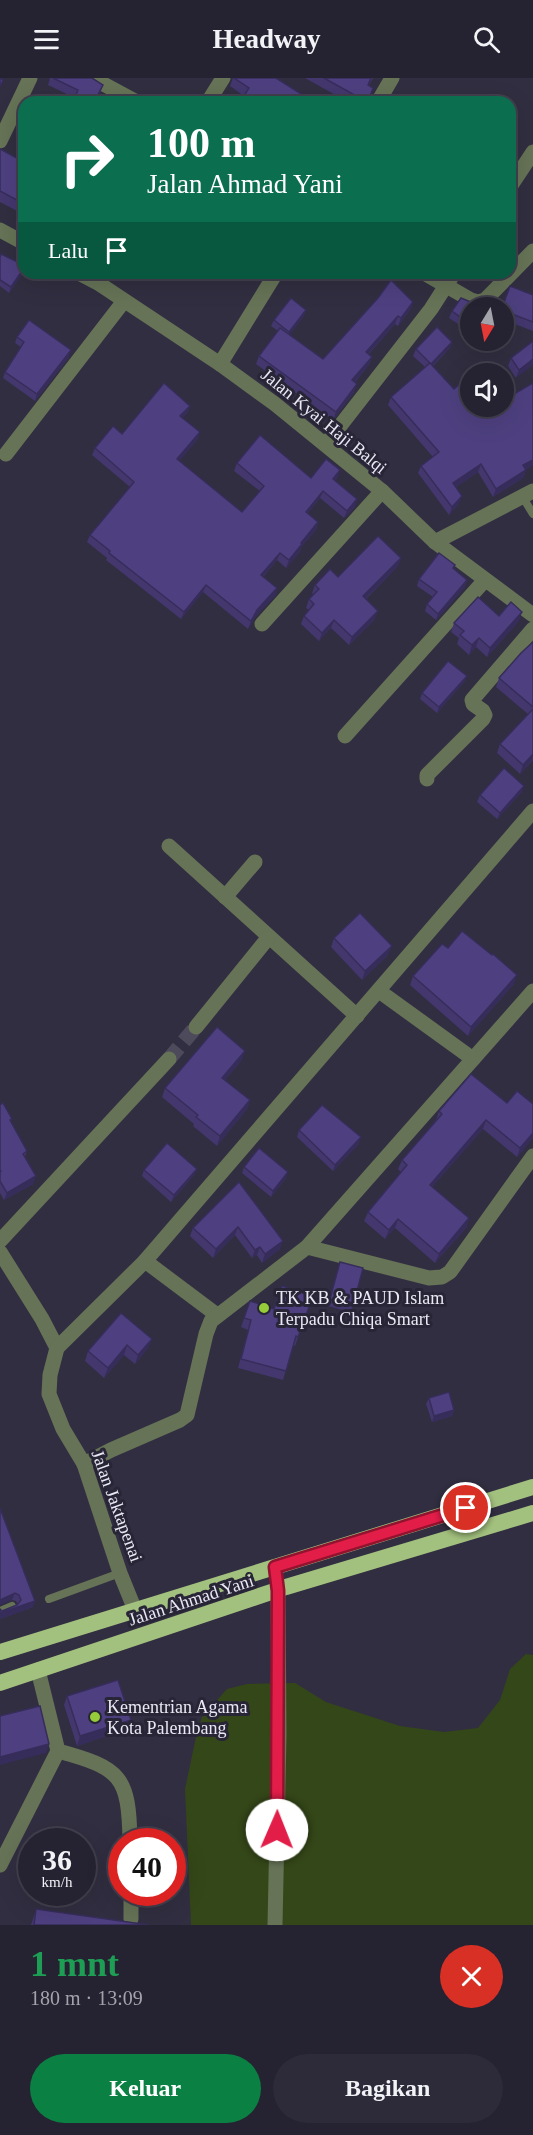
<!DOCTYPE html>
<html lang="id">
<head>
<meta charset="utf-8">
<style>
  :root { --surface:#252231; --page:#2d2a39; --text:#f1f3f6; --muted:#a3a4ab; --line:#423f4d; --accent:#0b8043 }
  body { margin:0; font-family:"Times New Roman",serif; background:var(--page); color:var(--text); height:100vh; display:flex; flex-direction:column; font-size:22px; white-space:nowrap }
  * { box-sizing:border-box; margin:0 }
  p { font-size:20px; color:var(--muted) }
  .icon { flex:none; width:33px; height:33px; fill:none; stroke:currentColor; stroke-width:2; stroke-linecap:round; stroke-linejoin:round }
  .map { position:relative; height:1847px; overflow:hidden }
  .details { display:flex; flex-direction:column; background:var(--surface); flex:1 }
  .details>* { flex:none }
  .hud { position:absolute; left:18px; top:18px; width:498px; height:183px; border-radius:18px; box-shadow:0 6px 24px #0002,0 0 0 2px var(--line); background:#0b6e4f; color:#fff; overflow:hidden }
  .needle { width:39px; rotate:190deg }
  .controls { position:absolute; left:460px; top:219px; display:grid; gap:12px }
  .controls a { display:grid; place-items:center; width:54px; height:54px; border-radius:50%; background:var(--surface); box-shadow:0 6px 24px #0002,0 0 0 2px var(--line); font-size:30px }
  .speed { position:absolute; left:18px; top:1750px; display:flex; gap:12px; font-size:30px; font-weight:700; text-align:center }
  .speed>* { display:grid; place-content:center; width:78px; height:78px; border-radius:50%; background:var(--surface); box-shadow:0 6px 24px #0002,0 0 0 2px var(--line); line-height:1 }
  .speed small { font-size:15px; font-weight:400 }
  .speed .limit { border:9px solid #d22; background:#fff; color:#111 }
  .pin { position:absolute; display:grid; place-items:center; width:51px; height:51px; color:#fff; margin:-26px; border:3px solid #fff; border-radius:50%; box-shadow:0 2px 6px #0007 }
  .me { position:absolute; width:66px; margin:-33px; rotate:1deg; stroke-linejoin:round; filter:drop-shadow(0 0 4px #0008) }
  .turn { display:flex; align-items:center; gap:21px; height:126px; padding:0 30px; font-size:27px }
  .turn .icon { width:78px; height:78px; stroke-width:2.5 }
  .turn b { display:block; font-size:42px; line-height:51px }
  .then { display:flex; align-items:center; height:57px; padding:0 30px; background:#0003; gap:12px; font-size:22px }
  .round { display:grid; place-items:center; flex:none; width:63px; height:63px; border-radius:32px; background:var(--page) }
  .summary { display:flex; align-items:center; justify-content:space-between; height:102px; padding:0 30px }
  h1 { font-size:36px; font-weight:800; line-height:45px; color:#1e9e55 }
  .action { display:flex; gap:12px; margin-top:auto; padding:12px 30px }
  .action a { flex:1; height:69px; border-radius:36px; background:var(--accent); color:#fff; font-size:24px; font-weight:800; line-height:69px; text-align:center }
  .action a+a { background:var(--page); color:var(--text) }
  header { display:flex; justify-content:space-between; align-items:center; height:78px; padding:0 30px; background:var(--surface); font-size:27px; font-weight:800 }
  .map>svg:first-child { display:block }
  .green { fill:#344718 }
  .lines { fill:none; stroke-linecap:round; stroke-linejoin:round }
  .minor-tunnel { stroke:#4d4a5c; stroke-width:15; stroke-dasharray:15 8; stroke-linecap:butt }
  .service { stroke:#667356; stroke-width:8 }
  .minor { stroke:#667356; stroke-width:15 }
  .tertiary { stroke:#667356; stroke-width:15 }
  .trunk { stroke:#a3c17e; stroke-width:16 }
  .wall { fill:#43376e }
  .shaded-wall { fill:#372d5a }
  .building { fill:#4e4080; stroke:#372d5a; stroke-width:1.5 }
  .route-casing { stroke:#92132f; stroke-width:15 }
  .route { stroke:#e11d48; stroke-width:10 }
  .poi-dot { fill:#96cc3a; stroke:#282537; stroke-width:2 }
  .labels { text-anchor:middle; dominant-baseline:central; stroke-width:6; stroke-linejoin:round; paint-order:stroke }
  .street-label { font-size:18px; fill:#e9e8f4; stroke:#282537 }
  .poi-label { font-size:18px; fill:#e9e8f4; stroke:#282537; text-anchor:start }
</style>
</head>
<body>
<header><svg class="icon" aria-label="menu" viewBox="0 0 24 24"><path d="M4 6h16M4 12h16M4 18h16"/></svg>Headway<svg class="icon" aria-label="search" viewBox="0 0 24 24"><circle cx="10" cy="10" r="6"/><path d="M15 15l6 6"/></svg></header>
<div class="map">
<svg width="533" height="1847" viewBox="0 0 533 1847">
  <rect width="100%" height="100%" fill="#312e41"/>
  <path class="green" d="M526 1576 533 1577V1847H191L185 1711 196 1659 202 1639 227 1611 247 1606 295 1605 326 1624 400 1648 444 1654 478 1650 500 1622 510 1591Z"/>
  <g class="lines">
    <path class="minor-tunnel" d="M169 981 196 949"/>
    <g class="service">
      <path d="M522 418 533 436"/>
      <path d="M49 1521 120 1495"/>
      <path d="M0 1533 12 1528"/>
    </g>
    <g class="minor">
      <path d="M92 0 137 24"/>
      <path d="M208 24 223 0"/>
      <path d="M378 24 392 0"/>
      <path d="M0 63 30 0"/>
      <path d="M510 109 533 74"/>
      <path d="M0 152 24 165"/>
      <path d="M79 195 98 205 220 286 275 326 382 413 435 464 533 537"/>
      <path d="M424 195 471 222 478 224 485 222 533 173"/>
      <path d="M220 286 276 195"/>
      <path d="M326 366 431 231 454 195"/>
      <path d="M6 376 124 223"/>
      <path d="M435 464 533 413"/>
      <path d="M262 546 382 413"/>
      <path d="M345 658 485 502"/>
      <path d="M427 701V697L483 641 485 637 483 633 473 626 472 622 533 551"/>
      <path d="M169 768 357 938"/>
      <path d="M225 819 255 784"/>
      <path d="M379 913 473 981"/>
      <path d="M196 949 268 860"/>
      <path d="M0 1163 169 981"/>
      <path d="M307 1169 429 1200 442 1199 450 1194 533 1078"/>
      <path d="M0 1174 42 1241 57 1270"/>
      <path d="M145 1183 217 1237"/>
      <path d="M84 1386 111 1372 180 1342 187 1337 206 1256 211 1243 307 1169 533 913"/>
      <path d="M135 1532 120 1495 84 1386 63 1351 49 1316 50 1297 57 1270 145 1183 533 733"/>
      <path d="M38 1592 58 1673C121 1690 129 1698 130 1764"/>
      <path d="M0 1787 58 1673"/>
      <path d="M131 1815V1841"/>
    </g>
    <path class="tertiary" d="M275 1847 279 1657 278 1513"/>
    <g class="trunk">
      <path d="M0 1574 533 1409"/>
      <path d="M0 1605 286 1509 533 1435"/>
    </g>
  </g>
  <g class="wall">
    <path d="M50 0H92L103 7 100 15 75 20 48 7Z"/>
    <path d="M233 0H276L244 18 230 8Z"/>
    <path d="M305 0H373L369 7 368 24H348Z"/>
    <path d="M0 71 24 84V148L17 144 21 135 0 124Z"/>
    <path d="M0 179 24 193 9 215 0 208Z"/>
    <path d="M533 217V253L504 242V230Z"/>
    <path d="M413 224 410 232 398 248 395 246 369 276 372 279 369 287 355 304 354 314 333 342 256 286 259 278 278 253 271 248 274 242 304 238 289 257 323 281Z"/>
    <path d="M471 230V253L470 254 449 240 452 233Z"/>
    <path d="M17 259 69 279 35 323 3 300 5 294 21 269 15 265Z"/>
    <path d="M533 263 516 300 508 288 511 280Z"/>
    <path d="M452 264 450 270 433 288 526 392 523 400 493 419 478 394 456 409 459 426 449 437 418 395 421 388 433 379 388 327 391 319 425 289 413 278 416 271Z"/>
    <path d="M190 328 187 335 182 340 200 354 197 362 179 383 242 434 260 413 234 393 237 385 311 400 338 399 335 403 355 429 344 440 320 420 308 435 318 444 316 452 301 469 300 474 286 490 277 482 263 499 277 510 275 518 255 539 248 551 203 514 181 541 106 482 107 480 87 464 90 457 130 409 92 377 95 370 122 356Z"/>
    <path d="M401 480 398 488 366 521 375 541 349 567 331 550 319 563 301 546 304 538 309 532 306 530 309 521 314 517 312 515 315 507Z"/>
    <path d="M454 491 465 509 436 542 425 533 427 526 433 519 417 508 419 501Z"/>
    <path d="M499 538 519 543 487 579 476 569 469 577 457 566 459 560 451 554 454 545Z"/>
    <path d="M533 564V682L520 696 497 675 500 666 528 636 496 609 499 600Z"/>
    <path d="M467 598 464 604 437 635 420 621 422 615Z"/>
    <path d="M522 714 497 741 477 724 480 717Z"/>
    <path d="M334 860 388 877 362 902 331 869Z"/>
    <path d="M448 870 514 906 468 958 410 907 413 898Z"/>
    <path d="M242 982 225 1002 250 1022 247 1031 217 1068 193 1048 194 1046 162 1019 165 1010Z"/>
    <path d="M507 1025 533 1026V1060L517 1079 483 1051 432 1109 469 1140 466 1150 435 1185 395 1150 385 1161 364 1143 368 1134 401 1094 398 1091 402 1082 436 1042 439 1033Z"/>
    <path d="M0 1027 12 1041 11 1043 27 1073 25 1079 33 1106 4 1122 0 1115Z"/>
    <path d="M299 1052 359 1066 333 1093 297 1059Z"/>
    <path d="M244 1089 286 1100 271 1119 242 1095Z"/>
    <path d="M197 1091 194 1097 171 1124 142 1098 144 1092Z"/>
    <path d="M239 1104 280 1171 262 1185 257 1177 252 1180 235 1157 213 1180 190 1158 193 1150Z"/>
    <path d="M340 1184 353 1228 350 1234 328 1228Z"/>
    <path d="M313 1218 295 1268 293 1267 283 1302 238 1290 248 1252 241 1249 250 1223 273 1231Z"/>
    <path d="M152 1261 148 1270 135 1286 124 1277 104 1300 85 1283 88 1273Z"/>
    <path d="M429 1320 454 1332 452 1338 432 1344 426 1326Z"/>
    <path d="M0 1430 33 1529 0 1541V1531L2 1533 18 1527 16 1523 12 1522Z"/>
    <path d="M67 1618 127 1651 77 1668 64 1627Z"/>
    <path d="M36 1831 149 1847H31Z"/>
  </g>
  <g class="shaded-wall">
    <path d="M24 190V193L9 215 11 209Z"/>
    <path d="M413 224 410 232 398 248 401 240Z"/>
    <path d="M306 232 304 238 287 260 289 254Z"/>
    <path d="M398 238 395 246 363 282 366 274Z"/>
    <path d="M452 264 450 270 428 292 431 286Z"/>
    <path d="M71 272 69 279 35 323 37 316Z"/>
    <path d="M372 279 369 287 349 310 352 302Z"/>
    <path d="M533 281V287L516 300 519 292Z"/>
    <path d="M357 306 354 314 333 342 336 334Z"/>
    <path d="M190 328 187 335 177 346 180 338Z"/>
    <path d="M200 354 197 362 175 389 177 381Z"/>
    <path d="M533 382V388L520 395 523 387Z"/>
    <path d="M481 386 478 394 450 413 453 405Z"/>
    <path d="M340 392 338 399 330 409 333 401Z"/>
    <path d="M526 392 523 400 493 419 496 411Z"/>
    <path d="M323 413 320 420 303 441 306 434Z"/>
    <path d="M462 418 459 426 449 437 452 429Z"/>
    <path d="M357 421 355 429 344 440 347 433Z"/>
    <path d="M318 444 316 452 301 469 300 474 286 490 289 482 301 465Z"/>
    <path d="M280 475 277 482 258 504 261 497Z"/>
    <path d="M401 480 398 488 360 526 363 518Z"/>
    <path d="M467 502 465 509 436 542 438 536Z"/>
    <path d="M206 507 203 514 181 541 184 534Z"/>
    <path d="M277 510 275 518 255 539 248 551 251 543 257 532Z"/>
    <path d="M378 533 375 541 349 567 352 559Z"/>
    <path d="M522 534 519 543 487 579 490 570Z"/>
    <path d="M334 542 331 550 319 563 322 555Z"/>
    <path d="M479 560 476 569 469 577 472 567Z"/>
    <path d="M467 598 464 604 437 635 439 629Z"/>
    <path d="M533 676V681L520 696 523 687Z"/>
    <path d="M524 708 522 714 497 741 500 735Z"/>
    <path d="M392 868 388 877 362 902 365 893Z"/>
    <path d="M517 897 514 906 468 958 471 949Z"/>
    <path d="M245 973 242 982 219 1009 222 1000Z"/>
    <path d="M250 1022 247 1031 217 1068 220 1058Z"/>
    <path d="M486 1042 483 1051 426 1116 430 1107Z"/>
    <path d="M533 1055V1060L517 1079 520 1070Z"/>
    <path d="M361 1059 359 1066 333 1093 335 1087Z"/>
    <path d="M197 1091 194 1097 171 1124 174 1117Z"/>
    <path d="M288 1094 286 1100 271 1119 273 1113Z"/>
    <path d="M36 1098 33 1106 4 1122 7 1115Z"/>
    <path d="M469 1140 466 1150 435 1185 439 1176Z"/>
    <path d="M398 1141 395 1150 385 1161 389 1152Z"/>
    <path d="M238 1149 235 1157 213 1180 216 1171Z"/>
    <path d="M283 1163 280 1171 262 1185 265 1176Z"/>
    <path d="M260 1169 257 1177 252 1180 255 1172Z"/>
    <path d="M152 1261 148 1270 135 1286 138 1277Z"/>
    <path d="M127 1267 124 1277 104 1300 108 1290Z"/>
    <path d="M454 1332 452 1338 432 1344 434 1338Z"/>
    <path d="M15 1515 12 1522 0 1527V1522Z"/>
    <path d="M35 1523 33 1529 0 1541V1535Z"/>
    <path d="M131 1642 127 1651 77 1668 80 1658Z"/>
    <path d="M49 1666 46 1675 0 1687V1679Z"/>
  </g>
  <g class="building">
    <path d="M0 0 3 2 0 9Z"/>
    <path d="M53 0H92L103 7 94 24H73L78 12Z"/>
    <path d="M234 0H276L314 24H240L249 10Z"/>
    <path d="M324 0H371L368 7 373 10 368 24H367Z"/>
    <path d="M0 71 24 84V126L0 113Z"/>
    <path d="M24 129V138L20 136Z"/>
    <path d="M1 176 24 187V190L11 209 0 202V179Z"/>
    <path d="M391 202 413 224 401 240 398 238 366 274 372 279 352 302 357 306 336 334 259 278 280 250 323 281 378 220Z"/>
    <path d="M510 208 533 217V244L504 233V230H502Z"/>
    <path d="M291 220 306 232 289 254 274 242Z"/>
    <path d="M461 220 478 227H487L486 230H471V247L452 233Z"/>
    <path d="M29 242 71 272 37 316 5 294 24 264 17 259Z"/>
    <path d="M437 249 452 264 431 286 416 271Z"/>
    <path d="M533 263V281L519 292 511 280Z"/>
    <path d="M430 285 454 311 471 296V328H504V322L533 305V382L523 387 526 392 496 411 481 386 453 405 462 418 452 429 421 388 439 374 391 319Z"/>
    <path d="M478 290 483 296H471Z"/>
    <path d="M164 305 190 328 180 338 200 354 177 381 242 434 264 408 237 385 260 357 311 400 326 381 340 392 333 401 357 421 347 433 323 413 306 434 318 444 301 465 302 466 289 482 280 475 261 497 277 510 257 532 251 543 206 507 184 534 109 475 110 473 90 457 134 404 95 370 113 348 122 356Z"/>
    <path d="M378 458 401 480 363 518 378 533 352 559 334 542 322 555 304 538 314 526 309 521 319 511 315 507 330 491 338 499Z"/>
    <path d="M439 475 455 487 453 490 467 502 438 536 427 526 437 514 419 501Z"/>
    <path d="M478 519 499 538 511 524 522 534 490 570 479 560 472 567 460 557 464 553 454 545Z"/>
    <path d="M533 564V629L499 600 521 575Z"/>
    <path d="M448 583 467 598 439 629 422 615Z"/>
    <path d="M533 631V676L523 687 500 666Z"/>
    <path d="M504 690 524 708 500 735 480 717Z"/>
    <path d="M360 835 392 868 365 893 334 860Z"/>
    <path d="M462 853 492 877 493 876 517 897 471 949 413 898 442 866 448 870Z"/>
    <path d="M217 949 245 973 222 1000 250 1022 220 1058 196 1039 198 1037 165 1010Z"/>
    <path d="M471 996 507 1025 517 1013 533 1026V1055L520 1070 486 1042 430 1107 469 1140 439 1176 398 1141 389 1152 368 1134 407 1087 402 1082 442 1036 439 1033Z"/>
    <path d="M3 1025 12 1041 10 1042 27 1073 23 1076 36 1098 7 1115 0 1103V1094L1 1093 0 1092V1027Z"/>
    <path d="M322 1027 361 1059 335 1087 299 1052Z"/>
    <path d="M167 1065 197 1091 174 1117 144 1092Z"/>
    <path d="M259 1070 288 1094 273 1113 244 1089Z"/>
    <path d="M239 1104 283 1163 265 1176 260 1169 255 1172 238 1149 216 1171 193 1150Z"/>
    <path d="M340 1184 363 1190 353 1228 330 1221Z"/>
    <path d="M282 1208 313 1218 298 1259 296 1258 286 1293 241 1281 251 1242 244 1240 250 1223 274 1231Z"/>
    <path d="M121 1235 152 1261 138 1277 127 1267 108 1290 88 1273Z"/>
    <path d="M449 1314 454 1332 434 1338 429 1320Z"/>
    <path d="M0 1430 35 1523 0 1535V1531L2 1533 17 1527 21 1522 19 1517 15 1515 0 1522Z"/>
    <path d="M118 1602 131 1642 80 1658 67 1618Z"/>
    <path d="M40 1628 49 1666 0 1679V1638Z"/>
    <path d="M36 1831 149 1847H34Z"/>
  </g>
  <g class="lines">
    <defs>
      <path id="route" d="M277 1752 278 1513 275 1489 466 1430"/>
    </defs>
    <use href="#route" class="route-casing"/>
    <use href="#route" class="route"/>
  </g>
  <g class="poi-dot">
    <circle cx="264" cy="1230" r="6"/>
    <circle cx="95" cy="1639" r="6"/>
  </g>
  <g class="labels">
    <g class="street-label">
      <text transform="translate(324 343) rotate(39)">Jalan Kyai Haji Balqi</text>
      <text transform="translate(117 1428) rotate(70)">Jalan Jaktapenai</text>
      <text transform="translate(191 1522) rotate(-18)">Jalan Ahmad Yani</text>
    </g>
    <g class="poi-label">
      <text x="276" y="1220">TK KB &amp; PAUD Islam<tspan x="276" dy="21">Terpadu Chiqa Smart</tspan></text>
      <text x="107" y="1629">Kementrian Agama<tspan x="107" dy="21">Kota Palembang</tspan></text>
    </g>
  </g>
</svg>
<div class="controls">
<a><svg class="needle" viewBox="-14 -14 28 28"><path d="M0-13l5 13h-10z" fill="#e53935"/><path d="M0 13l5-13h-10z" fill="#a3a4ab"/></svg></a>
<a><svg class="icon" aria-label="sound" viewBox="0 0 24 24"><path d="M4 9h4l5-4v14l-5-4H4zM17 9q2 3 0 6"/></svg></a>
</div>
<div class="speed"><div>36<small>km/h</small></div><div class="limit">40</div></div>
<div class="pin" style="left:466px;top:1430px;background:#d93025"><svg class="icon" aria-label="arrive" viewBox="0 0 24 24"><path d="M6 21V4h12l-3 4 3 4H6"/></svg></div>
<svg class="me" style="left:277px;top:1752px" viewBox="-20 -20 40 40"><circle r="19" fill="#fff"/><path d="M0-13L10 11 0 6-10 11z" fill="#e11d48"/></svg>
<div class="hud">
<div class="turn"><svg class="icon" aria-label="right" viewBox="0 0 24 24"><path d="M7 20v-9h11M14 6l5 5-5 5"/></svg><div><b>100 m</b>Jalan Ahmad Yani</div></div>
<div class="then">Lalu<svg class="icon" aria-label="arrive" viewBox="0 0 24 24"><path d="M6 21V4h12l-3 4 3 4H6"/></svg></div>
</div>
</div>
<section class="details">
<div class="summary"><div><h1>1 mnt</h1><p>180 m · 13:09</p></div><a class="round" style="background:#d93025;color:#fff"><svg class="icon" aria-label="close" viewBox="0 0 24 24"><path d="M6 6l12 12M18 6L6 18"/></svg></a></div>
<div class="action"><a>Keluar</a><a>Bagikan</a></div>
</section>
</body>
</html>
